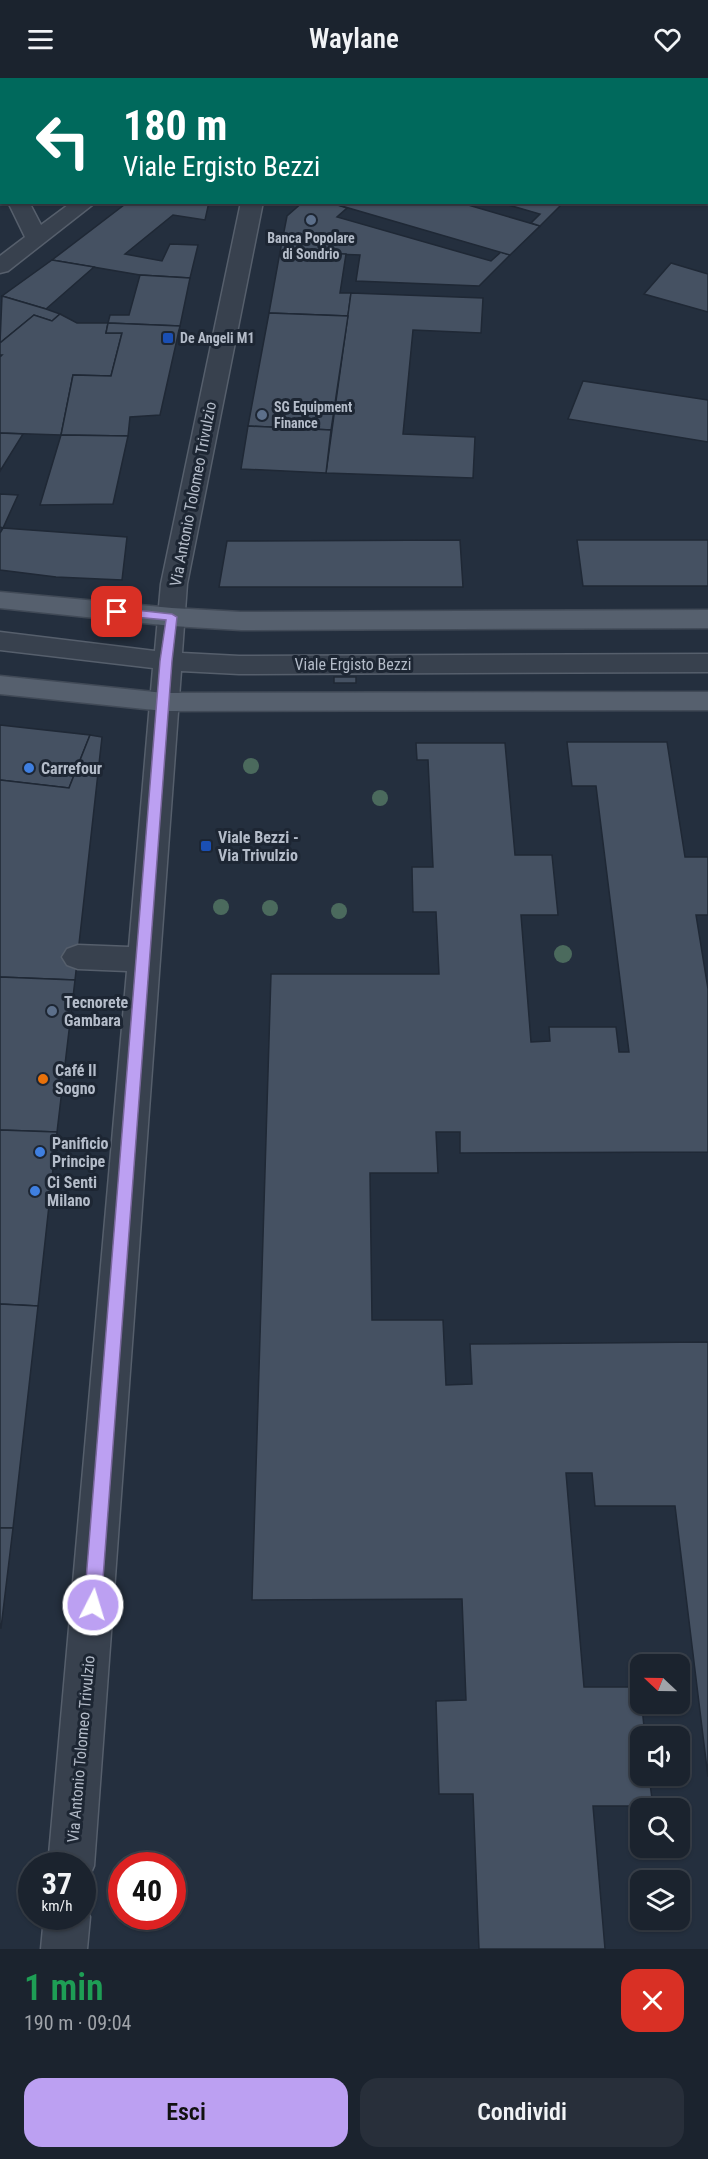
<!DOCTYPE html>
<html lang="it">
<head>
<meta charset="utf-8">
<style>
  :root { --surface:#1b232e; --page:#282f3a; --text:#f1f3f6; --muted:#a0a4aa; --line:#39404a; --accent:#bca0f2 }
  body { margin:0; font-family:"Roboto Condensed",sans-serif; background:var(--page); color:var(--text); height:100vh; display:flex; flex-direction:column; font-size:22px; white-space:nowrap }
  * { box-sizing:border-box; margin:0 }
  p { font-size:20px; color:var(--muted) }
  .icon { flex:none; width:33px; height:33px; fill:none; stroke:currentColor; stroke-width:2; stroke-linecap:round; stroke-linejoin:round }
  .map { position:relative; height:1871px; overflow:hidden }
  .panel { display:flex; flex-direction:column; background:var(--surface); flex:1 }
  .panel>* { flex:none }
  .hud { position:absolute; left:0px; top:0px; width:708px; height:126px; box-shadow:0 2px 4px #0004,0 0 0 2px var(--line); background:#00695c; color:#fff; overflow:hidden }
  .needle { width:39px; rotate:292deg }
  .tools { position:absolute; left:630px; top:1576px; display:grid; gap:12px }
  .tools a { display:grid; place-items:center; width:60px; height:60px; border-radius:12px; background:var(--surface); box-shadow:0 2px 4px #0004,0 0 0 2px var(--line); font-size:30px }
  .speed { position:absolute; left:18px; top:1774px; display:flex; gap:12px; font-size:30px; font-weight:700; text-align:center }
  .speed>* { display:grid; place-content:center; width:78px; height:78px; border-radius:50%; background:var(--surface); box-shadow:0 2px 4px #0004,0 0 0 2px var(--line); line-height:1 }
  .speed small { font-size:15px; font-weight:400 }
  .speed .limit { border:9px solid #d22; background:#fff; color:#111 }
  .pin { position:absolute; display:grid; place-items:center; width:51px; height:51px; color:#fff; margin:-26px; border-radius:12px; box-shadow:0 3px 9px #0006 }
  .me { position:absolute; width:66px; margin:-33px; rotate:5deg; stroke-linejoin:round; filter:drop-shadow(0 0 4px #0008) }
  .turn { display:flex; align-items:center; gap:21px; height:126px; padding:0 24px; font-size:27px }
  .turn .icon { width:78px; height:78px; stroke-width:2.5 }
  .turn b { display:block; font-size:42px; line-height:51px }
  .round { display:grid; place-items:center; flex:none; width:63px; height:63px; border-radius:18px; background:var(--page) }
  .summary { display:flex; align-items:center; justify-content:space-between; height:102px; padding:0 24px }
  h1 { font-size:36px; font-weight:600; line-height:45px; color:#1e9e55 }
  .action { display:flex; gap:12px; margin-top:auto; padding:12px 24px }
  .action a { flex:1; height:69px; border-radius:18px; background:var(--accent); color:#111; font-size:24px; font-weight:600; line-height:69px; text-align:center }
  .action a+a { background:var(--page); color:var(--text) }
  header { display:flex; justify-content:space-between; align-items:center; height:78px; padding:0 24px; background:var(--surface); font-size:27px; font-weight:600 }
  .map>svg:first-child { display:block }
  .building { fill:#455162; stroke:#1f2835; stroke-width:1.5 }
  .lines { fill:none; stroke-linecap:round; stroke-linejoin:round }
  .minor-casing { stroke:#565f6c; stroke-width:3 }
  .major-casing { stroke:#414a57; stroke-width:3 }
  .minor { fill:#38414e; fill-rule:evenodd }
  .major { fill:#56606e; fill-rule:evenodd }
  .tree { fill:#4b6a5d }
  .route { fill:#bca0f2; stroke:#7a689d; stroke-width:1.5 }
  .service-dot { fill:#5c6f8a; stroke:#1d2633; stroke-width:2 }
  .transit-dot { fill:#1a4fb4; stroke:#1d2633; stroke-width:2 }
  .shop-dot { fill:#3f7fe0; stroke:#1d2633; stroke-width:2 }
  .food-dot { fill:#e8710a; stroke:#1d2633; stroke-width:2 }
  .labels { text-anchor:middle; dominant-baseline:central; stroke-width:6; stroke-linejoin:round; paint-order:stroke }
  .far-poi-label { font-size:14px; font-weight:bold; fill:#b4bcc9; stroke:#1d2633; text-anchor:start }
  .street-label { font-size:16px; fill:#b4bcc9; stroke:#1d2633 }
  .poi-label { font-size:16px; font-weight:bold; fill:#b4bcc9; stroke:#1d2633; text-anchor:start }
</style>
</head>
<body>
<header><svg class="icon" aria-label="menu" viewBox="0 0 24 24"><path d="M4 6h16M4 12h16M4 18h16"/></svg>Waylane<svg class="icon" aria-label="heart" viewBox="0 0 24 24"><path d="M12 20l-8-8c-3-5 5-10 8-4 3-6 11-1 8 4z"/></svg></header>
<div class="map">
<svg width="708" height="1871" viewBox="0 0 708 1871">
  <rect width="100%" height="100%" fill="#242f3e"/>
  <g class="building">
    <path d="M453 0H510L516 2H452Z"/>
    <path d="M574 0H690L689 2Z"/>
    <path d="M128 124H209L205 142 173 137 125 176 162 183 170 166 198 167 190 200 140 197 52 182Z"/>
    <path d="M303 124H328L347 130 337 139 491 183 501 174 510 177 479 208 356 203 360 177 280 174 287 138Z"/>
    <path d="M328 124H458L540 148 510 177Z"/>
    <path d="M498 124H564L540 148 531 145 540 136Z"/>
    <path d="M280 174 346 176 340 215H351L348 238 269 235Z"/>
    <path d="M52 182 94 189 46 231 2 218Z"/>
    <path d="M671 185 708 196V234L644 216Z"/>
    <path d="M140 197 190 200 180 248 108 245 110 237H129Z"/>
    <path d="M351 215 483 220 481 255 413 252 403 356 475 359 473 400 326 395Z"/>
    <path d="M2 218 46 231 60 236 52 243 34 237 0 265Z"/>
    <path d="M269 235 348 238 331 352 248 348Z"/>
    <path d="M60 236 77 245H108L106 255H122L111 298 73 297 61 357 0 355V279L2 277H0V265L34 237 52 243Z"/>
    <path d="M108 245 180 248 160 337 130 339 128 358 61 357 73 297 111 298 122 255H106Z"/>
    <path d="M583 303 708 322V364L568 341Z"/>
    <path d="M248 348 331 352 326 395 241 391Z"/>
    <path d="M0 355 23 356 0 393Z"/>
    <path d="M61 357 128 358 113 426 40 427Z"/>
    <path d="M0 416 18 417 3 450 0 449Z"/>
    <path d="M3 450 127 459 122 502 56 499 0 492V455Z"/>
    <path d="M460 462 463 509H219L227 463Z"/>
    <path d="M577 462H708V508H583Z"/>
    <rect x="334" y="599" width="22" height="6"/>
    <path d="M0 647 90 657 69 710 0 702Z"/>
    <path d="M90 657 102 659 75 902 0 899V702L69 710Z"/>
    <path d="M567 664H667L685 779H708V837H696L708 911V1074L460 1075V1054H436L438 1095H370L372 1242H443L446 1307 472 1306 470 1266 708 1264V1699L675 1428H595L592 1395H566L584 1609H640L645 1659H640V1698H649L653 1728H593L605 1871H479L473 1716H439L436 1623 466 1622 462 1521 252 1522 271 896H439L436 834H413L412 789H433L428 682H417L416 665H505L515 777H552L558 837H521L531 964 550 963 549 949H616L619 974H629L596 708H572Z"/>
    <path d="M0 899 75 902 57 1054 0 1052Z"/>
    <path d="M0 1052 57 1054 38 1228 0 1226Z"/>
    <path d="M0 1226 38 1228 13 1450H0Z"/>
    <path d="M0 1450H13L1 1550H0Z"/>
  </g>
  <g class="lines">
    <defs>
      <g id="minor">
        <path d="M246 0H266L245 2Z"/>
        <path d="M297 0H317L296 2Z"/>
        <path d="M332 0H352L331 2Z"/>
        <path d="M406 0H426L405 2Z"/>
        <path d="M523 0H543L544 2H524Z"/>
        <rect x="706" y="47" width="2" height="12"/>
        <rect x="0" y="86" width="2" height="15"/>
        <path d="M8 124H29L41 147 72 124H96L8 193 0 195V178L25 159Z"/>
        <path d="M241 124H263L187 506 182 575 239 578 708 576V594L239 596 181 593 94 1788 87 1804 82 1806V1788H48L127 893 78 891 67 887 62 879 67 871 78 867 129 869 153 590 0 572V554L155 573 161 506Z"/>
        <path d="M82 1822 90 1839 87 1871H41L44 1839H82Z"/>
      </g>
      <g id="major">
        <path d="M0 514 172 530 241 534 708 532V550L241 552 172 548 0 530Z"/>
        <path d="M0 598 164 615 708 614V632L164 633 0 616Z"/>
      </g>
    </defs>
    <use href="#minor" class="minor-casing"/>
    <use href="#major" class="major-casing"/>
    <use href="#minor" class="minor"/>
    <use href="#major" class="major"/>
  </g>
  <g class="tree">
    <circle cx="251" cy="688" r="8"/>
    <circle cx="380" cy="720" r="8"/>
    <circle cx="221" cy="829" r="8"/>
    <circle cx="270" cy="830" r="8"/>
    <circle cx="339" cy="833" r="8"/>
    <circle cx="563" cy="876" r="9"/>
  </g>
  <path class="route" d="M117 530 172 536 177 539 172 583 101 1527 99 1533 93 1535 87 1533 84 1527 160 583 166 542 113 537 112 534Z"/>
  <g class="service-dot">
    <circle cx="311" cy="142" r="6"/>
    <circle cx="262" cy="337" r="6"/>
    <circle cx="52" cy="933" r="6"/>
  </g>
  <g class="transit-dot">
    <rect x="162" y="254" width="12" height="12" rx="3"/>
    <rect x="200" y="762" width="12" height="12" rx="3"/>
  </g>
  <g class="shop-dot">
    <circle cx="29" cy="690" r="6"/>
    <circle cx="40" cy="1074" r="6"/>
    <circle cx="35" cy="1113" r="6"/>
  </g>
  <circle class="food-dot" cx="43" cy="1001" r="6"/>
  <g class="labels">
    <g class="far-poi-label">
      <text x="311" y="160" text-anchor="middle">Banca Popolare<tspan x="311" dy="16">di Sondrio</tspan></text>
      <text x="180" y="260">De Angeli M1</text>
      <text x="274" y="329">SG Equipment<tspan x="274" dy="16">Finance</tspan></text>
    </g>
    <g class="street-label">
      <text transform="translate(193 416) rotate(-79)">Via Antonio Tolomeo Trivulzio</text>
      <text x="353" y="586">Viale Ergisto Bezzi</text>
      <text transform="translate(81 1671) rotate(-85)">Via Antonio Tolomeo Trivulzio</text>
    </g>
    <g class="poi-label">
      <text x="41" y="690">Carrefour</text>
      <text x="218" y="759">Viale Bezzi -<tspan x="218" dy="18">Via Trivulzio</tspan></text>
      <text x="64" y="924">Tecnorete<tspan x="64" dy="18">Gambara</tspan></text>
      <text x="55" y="992">Café Il<tspan x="55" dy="18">Sogno</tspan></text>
      <text x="52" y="1065">Panificio<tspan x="52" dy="18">Principe</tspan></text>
      <text x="47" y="1104">Ci Senti<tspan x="47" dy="18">Milano</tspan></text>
    </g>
  </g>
</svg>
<div class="tools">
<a><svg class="needle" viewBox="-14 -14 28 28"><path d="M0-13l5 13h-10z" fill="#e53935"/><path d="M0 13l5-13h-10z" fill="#a0a4aa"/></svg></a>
<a><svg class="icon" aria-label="sound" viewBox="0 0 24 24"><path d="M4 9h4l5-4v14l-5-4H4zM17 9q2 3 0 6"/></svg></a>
<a><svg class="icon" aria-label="search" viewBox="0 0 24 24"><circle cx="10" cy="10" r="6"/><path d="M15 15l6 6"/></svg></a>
<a><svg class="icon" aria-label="layers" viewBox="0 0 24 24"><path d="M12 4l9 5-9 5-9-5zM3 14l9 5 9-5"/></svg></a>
</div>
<div class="speed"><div>37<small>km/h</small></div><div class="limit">40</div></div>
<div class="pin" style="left:117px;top:534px;background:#d93025"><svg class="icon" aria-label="arrive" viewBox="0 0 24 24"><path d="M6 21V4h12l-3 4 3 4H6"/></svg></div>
<svg class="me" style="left:93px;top:1527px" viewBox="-20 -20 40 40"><circle r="17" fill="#bca0f2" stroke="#fff" stroke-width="3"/><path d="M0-11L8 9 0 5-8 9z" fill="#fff"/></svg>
<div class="hud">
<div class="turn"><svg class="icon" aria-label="left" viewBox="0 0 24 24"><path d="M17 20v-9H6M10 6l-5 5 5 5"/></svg><div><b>180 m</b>Viale Ergisto Bezzi</div></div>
</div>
</div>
<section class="panel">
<div class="summary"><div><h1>1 min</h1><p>190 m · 09:04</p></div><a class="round" style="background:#d93025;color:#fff"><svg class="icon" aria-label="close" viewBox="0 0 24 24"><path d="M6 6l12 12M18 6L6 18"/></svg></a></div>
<div class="action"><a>Esci</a><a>Condividi</a></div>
</section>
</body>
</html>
